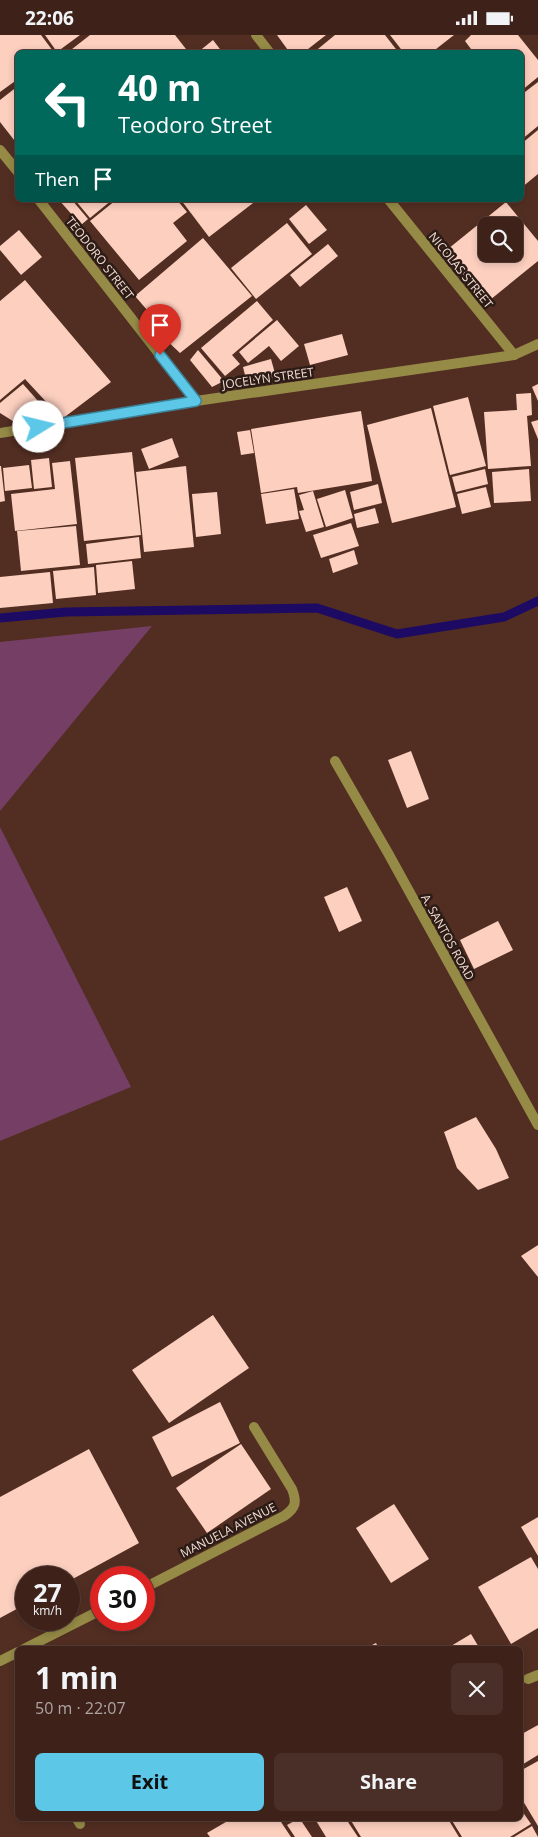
<!DOCTYPE html>
<html lang="en">
<head>
<meta charset="utf-8">
<style>
  :root { --surface:#3e221a; --page:#492f27; --text:#f1f3f6; --muted:#ada4a2; --line:#573f39; --accent:#5cc7e7 }
  body { margin:0; font-family:"Open Sans",sans-serif; background:var(--page); color:var(--text); height:100vh; display:flex; flex-direction:column; font-size:19px; white-space:nowrap }
  * { box-sizing:border-box; margin:0 }
  p { font-size:16px; color:var(--muted) }
  .icon { flex:none; width:28px; height:28px; fill:none; stroke:currentColor; stroke-width:2; stroke-linecap:round; stroke-linejoin:round }
  .map { position:relative; flex:1; overflow:hidden }
  .side { position:absolute; left:15px; top:1611px; width:508px; height:175px; display:flex; flex-direction:column; background:var(--surface); border-radius:8px; box-shadow:0 2px 8px #0003,0 0 0 1px var(--line) }
  .side>* { flex:none }
  .guide { position:absolute; left:15px; top:15px; width:509px; height:152px; border-radius:8px; box-shadow:0 2px 8px #0003,0 0 0 1px var(--line); background:#00695c; color:#fff; overflow:hidden }
  .tools { position:absolute; left:478px; top:182px; display:grid; gap:10px }
  .tools a { display:grid; place-items:center; width:45px; height:45px; border-radius:8px; background:var(--surface); box-shadow:0 2px 8px #0003,0 0 0 1px var(--line); font-size:25px }
  .speed { position:absolute; left:15px; top:1531px; display:flex; gap:10px; font-size:25px; font-weight:700; text-align:center }
  .speed>* { display:grid; place-content:center; width:65px; height:65px; border-radius:50%; background:var(--surface); box-shadow:0 2px 8px #0003,0 0 0 1px var(--line); line-height:1 }
  .speed small { font-size:12px; font-weight:400 }
  .speed .limit { border:8px solid #d22; background:#fff; color:#111 }
  .pin { position:absolute; display:grid; place-items:center; width:42px; height:42px; color:#fff; margin:-51px -21px; border-radius:50% 50% 50% 0; rotate:-45deg; box-shadow:0 0 5px #0007 }
  .pin .icon { rotate:45deg }
  .me { position:absolute; width:55px; margin:-28px; rotate:81deg; stroke-linejoin:round; filter:drop-shadow(0 0 4px #0008) }
  .turn { display:flex; align-items:center; gap:18px; height:105px; padding:0 20px; font-size:22px }
  .turn .icon { width:65px; height:65px; stroke-width:2.5 }
  .turn b { display:block; font-size:35px; line-height:42px }
  .then { display:flex; align-items:center; height:48px; padding:0 20px; background:#0003; gap:10px; font-size:19px }
  .round { display:grid; place-items:center; flex:none; width:52px; height:52px; border-radius:8px; background:var(--page) }
  .overview { display:flex; align-items:center; justify-content:space-between; height:85px; padding:0 20px }
  h1 { font-size:30px; font-weight:700; line-height:38px }
  .button { display:flex; gap:10px; margin-top:auto; padding:10px 20px }
  .button a { flex:1; height:58px; border-radius:8px; background:var(--accent); color:#111; font-size:20px; font-weight:700; line-height:58px; text-align:center }
  .button a+a { background:var(--page); color:var(--text) }
  .status { display:flex; justify-content:space-between; align-items:center; height:35px; padding:0 25px; background:var(--surface); direction:ltr }
  .status svg { height:14px; fill:currentColor }
  .map>svg:first-child { display:block }
  .green { fill:#753e64 }
  .lines { fill:none; stroke-linecap:round; stroke-linejoin:round }
  .stream { stroke:#1d0a63; stroke-width:9 }
  .building { fill:#fccfbf; fill-rule:evenodd }
  .service { stroke:#958a46; stroke-width:10 }
  .minor { stroke:#958a46; stroke-width:10 }
  .route-casing { stroke:#3c8196; stroke-width:12 }
  .route { stroke:#5cc7e7; stroke-width:9 }
  .labels { text-anchor:middle; dominant-baseline:central; stroke-width:5; stroke-linejoin:round; paint-order:stroke }
  .street-label { font-size:12px; fill:#f3dbd3; stroke:#2c1c16 }
</style>
</head>
<body>
<div class="status"><b>22:06</b><svg viewBox="0 0 49 12"><path d="M0 12V9h3v3zM5 12V6h3v6zM10 12V3h3v9zM15 12V0h3v12zM26 1h20v11H26zM47 4h2v5h-2z"/></svg></div>
<div class="map">
<svg width="538" height="1802" viewBox="0 0 538 1802">
  <rect width="100%" height="100%" fill="#522e22"/>
  <g class="green">
    <path d="M152 591 0 776V607Z"/>
    <path d="M0 792 131 1052 0 1106Z"/>
  </g>
  <g class="lines">
    <path class="stream" d="M0 583 66 577 317 573 397 599 504 582 538 566"/>
  </g>
  <g class="building">
    <path d="M0 0H41L53 16 18 18V44L0 57Z"/>
    <path d="M45 0H80L57 17Z"/>
    <path d="M90 0H175L186 14 182 18H67Z"/>
    <path d="M277 0H326L303 18H290Z"/>
    <path d="M335 0H385L399 18H313Z"/>
    <path d="M390 0H454L431 18H404Z"/>
    <path d="M471 0H518L538 25V42L521 56V18H474L465 6Z"/>
    <path d="M213 5 223 18H197Z"/>
    <path d="M538 47V91L521 105V60Z"/>
    <path d="M18 51V110L0 87V65Z"/>
    <path d="M538 95V139L521 153V109Z"/>
    <path d="M59 165H72L88 184 81 190Z"/>
    <path d="M75 165H112L90 183Z"/>
    <path d="M116 165H177L187 177 173 188 187 206 139 245 90 186Z"/>
    <path d="M181 165H257L209 202Z"/>
    <path d="M506 167 538 206V226L485 269 443 218ZM486 191H514V219H486Z"/>
    <path d="M306 170 327 195 309 209 289 184Z"/>
    <path d="M287 188 312 219 256 264 231 233Z"/>
    <path d="M19 195 42 222 21 240 0 215V211Z"/>
    <path d="M203 203 252 261 180 318 162 301 166 297 135 261Z"/>
    <path d="M328 209 338 221 300 252 290 240Z"/>
    <path d="M25 245 111 347 62 384 25 344 0 365V266Z"/>
    <path d="M257 266 273 285 232 320 240 329 225 341 201 313Z"/>
    <path d="M277 285 299 311 281 326 269 311 248 328 239 317Z"/>
    <path d="M342 299 348 320 310 330 304 309Z"/>
    <path d="M198 315 224 346 212 352 190 325Z"/>
    <path d="M271 324 276 342 247 348 243 332Z"/>
    <path d="M23 349 46 375 16 388 0 378V368Z"/>
    <path d="M538 349V366L532 352Z"/>
    <path d="M531 358 532 380 527 381 531 431 488 434 484 377 517 375 516 359Z"/>
    <path d="M468 362 486 431 450 440 433 371Z"/>
    <path d="M431 373 456 472 392 488 367 390Z"/>
    <path d="M361 376 372 446 298 458 297 452 261 458 251 394Z"/>
    <path d="M538 385V404L531 387Z"/>
    <path d="M250 395 254 418 241 420 237 397Z"/>
    <path d="M172 403 179 422 149 434 141 414Z"/>
    <path d="M132 417 141 500 84 506 75 423Z"/>
    <path d="M49 423 52 452 34 454 31 425Z"/>
    <path d="M70 426 77 489 15 496 11 459 55 454 52 428Z"/>
    <path d="M29 430 32 453 5 456 3 433Z"/>
    <path d="M0 431H1L5 466 0 467Z"/>
    <path d="M186 431 194 512 144 517 136 437Z"/>
    <path d="M485 434 488 449 456 457 452 442Z"/>
    <path d="M529 434 531 466 494 468 492 437Z"/>
    <path d="M378 449 382 468 354 475 350 457Z"/>
    <path d="M486 452 491 472 462 479 457 459Z"/>
    <path d="M294 454 299 484 266 489 261 459Z"/>
    <path d="M345 455 353 483 326 492 317 464Z"/>
    <path d="M313 456 324 492 306 497 299 476 304 475 299 460Z"/>
    <path d="M217 457 221 499 196 502 192 459Z"/>
    <path d="M375 473 379 488 357 493 354 479Z"/>
    <path d="M351 488 359 511 321 523 313 500Z"/>
    <path d="M76 491 80 530 21 536 17 496Z"/>
    <path d="M139 502 141 523 88 529 86 509Z"/>
    <path d="M354 515 358 529 333 538 329 524Z"/>
    <path d="M132 526 135 554 98 558 96 530Z"/>
    <path d="M94 532 96 560 56 564 53 536Z"/>
    <path d="M50 537 53 568 0 573V542Z"/>
    <path d="M411 716 429 764 407 773 388 725Z"/>
    <path d="M347 852 362 886 339 897 324 862Z"/>
    <path d="M498 886 513 915 474 934 460 905Z"/>
    <path d="M476 1082 496 1114 509 1143 478 1155 457 1133 444 1097Z"/>
    <path d="M538 1210V1242L521 1221Z"/>
    <path d="M213 1280 249 1333 169 1388 132 1335Z"/>
    <path d="M220 1367 240 1408 172 1442 152 1402Z"/>
    <path d="M241 1409 271 1454 207 1498 176 1453Z"/>
    <path d="M89 1414 139 1508 69 1546V1542H26V1569L0 1583V1462Z"/>
    <path d="M394 1469 429 1524 391 1548 356 1493Z"/>
    <path d="M538 1482V1521L521 1492Z"/>
    <path d="M531 1522 538 1534V1593L511 1609 478 1552Z"/>
    <path d="M471 1599 480 1614H446Z"/>
    <path d="M376 1608 379 1614H364Z"/>
    <path d="M538 1690V1720L520 1731V1700Z"/>
    <path d="M538 1726V1791L520 1761V1736Z"/>
    <path d="M520 1773 531 1789 510 1802H462L451 1784H520Z"/>
    <path d="M231 1784H286L281 1787 291 1802H210L207 1798Z"/>
    <path d="M298 1784H300L312 1802H295L287 1790Z"/>
    <path d="M315 1784H346L358 1802H326Z"/>
    <path d="M350 1784H448L459 1802H361Z"/>
    <path d="M532 1791 538 1802H514Z"/>
  </g>
  <g class="lines">
    <g class="service">
      <path d="M528 1644 538 1640"/>
      <path d="M77 1784 80 1789"/>
    </g>
    <g class="minor">
      <path d="M256 0 270 18"/>
      <path d="M0 115 18 137"/>
      <path d="M39 165 196 366"/>
      <path d="M389 165 514 320"/>
      <path d="M0 398 196 366 514 320 538 309"/>
      <path d="M335 726 388 818 538 1090"/>
      <path d="M144 1553 284 1481C296 1473 297 1467 292 1454L254 1392"/>
      <path d="M24 1614 101 1575"/>
      <path d="M0 1626 18 1617"/>
    </g>
  </g>
  <g class="lines">
    <defs>
      <path id="route" d="M39 392 196 366 160 320"/>
    </defs>
    <use href="#route" class="route-casing"/>
    <use href="#route" class="route"/>
  </g>
  <g class="labels">
    <g class="street-label">
      <text transform="translate(100 223) rotate(52)">TEODORO STREET</text>
      <text transform="translate(461 235) rotate(51)">NICOLAS STREET</text>
      <text transform="translate(268 343) rotate(-8)">JOCELYN STREET</text>
      <text transform="translate(448 902) rotate(61)">A. SANTOS ROAD</text>
      <text transform="translate(228 1495) rotate(-27)">MANUELA AVENUE</text>
    </g>
  </g>
</svg>
<div class="tools">
<a><svg class="icon" aria-label="search" viewBox="0 0 24 24"><circle cx="10" cy="10" r="6"/><path d="M15 15l6 6"/></svg></a>
</div>
<div class="speed"><div>27<small>km/h</small></div><div class="limit">30</div></div>
<div class="pin" style="left:160px;top:320px;background:#d93025"><svg class="icon" aria-label="arrive" viewBox="0 0 24 24"><path d="M6 21V4h12l-3 4 3 4H6"/></svg></div>
<svg class="me" style="left:39px;top:392px" viewBox="-20 -20 40 40"><circle r="19" fill="#fff"/><path d="M0-13L10 11 0 6-10 11z" fill="#5cc7e7"/></svg>
<div class="guide">
<div class="turn"><svg class="icon" aria-label="left" viewBox="0 0 24 24"><path d="M17 20v-9H6M10 6l-5 5 5 5"/></svg><div><b>40 m</b>Teodoro Street</div></div>
<div class="then">Then<svg class="icon" aria-label="arrive" viewBox="0 0 24 24"><path d="M6 21V4h12l-3 4 3 4H6"/></svg></div>
</div>
<section class="side">
<div class="overview"><div><h1>1 min</h1><p>50 m · 22:07</p></div><a class="round"><svg class="icon" aria-label="close" viewBox="0 0 24 24"><path d="M6 6l12 12M18 6L6 18"/></svg></a></div>
<div class="button"><a>Exit</a><a>Share</a></div>
</section>
</div>
</body>
</html>
